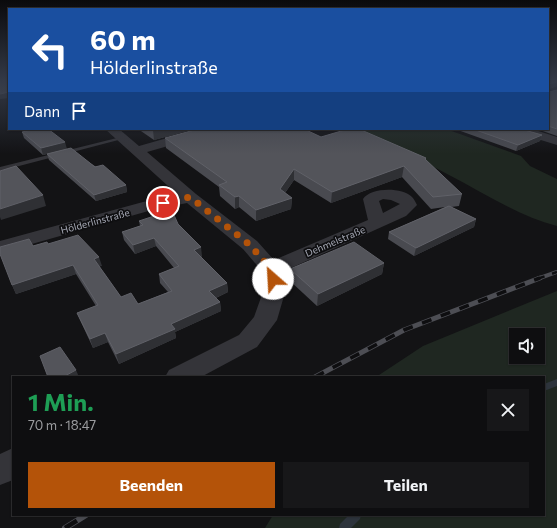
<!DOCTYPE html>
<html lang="de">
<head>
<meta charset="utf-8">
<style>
  :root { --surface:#0e0e10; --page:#171719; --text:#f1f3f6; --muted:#9b9c9f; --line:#2e2e30; --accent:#b45309 }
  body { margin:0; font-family:Commissioner,sans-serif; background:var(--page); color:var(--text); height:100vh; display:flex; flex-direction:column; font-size:15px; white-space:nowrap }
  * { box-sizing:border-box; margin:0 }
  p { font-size:13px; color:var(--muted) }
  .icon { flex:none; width:22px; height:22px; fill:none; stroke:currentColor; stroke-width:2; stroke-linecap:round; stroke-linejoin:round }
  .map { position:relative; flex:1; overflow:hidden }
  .sheet { position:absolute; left:12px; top:376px; width:533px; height:140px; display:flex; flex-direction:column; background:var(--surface); border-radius:0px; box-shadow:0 1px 3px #0004,0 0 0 1px var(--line) }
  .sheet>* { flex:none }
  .top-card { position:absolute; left:8px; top:8px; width:541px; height:122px; border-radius:0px; box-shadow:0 1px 3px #0004,0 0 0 1px var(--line); background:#1a4fa0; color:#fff; overflow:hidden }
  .buttons { position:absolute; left:509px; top:328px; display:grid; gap:8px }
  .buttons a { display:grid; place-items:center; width:36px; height:36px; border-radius:0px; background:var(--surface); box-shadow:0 1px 3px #0004,0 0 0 1px var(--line); font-size:20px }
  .pin { position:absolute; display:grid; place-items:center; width:34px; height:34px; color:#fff; margin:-17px; border:2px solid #fff; border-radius:50%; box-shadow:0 1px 4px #0007 }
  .me { position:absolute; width:44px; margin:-22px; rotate:334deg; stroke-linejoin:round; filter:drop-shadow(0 0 3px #0008) }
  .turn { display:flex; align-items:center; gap:14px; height:84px; padding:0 16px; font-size:18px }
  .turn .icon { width:52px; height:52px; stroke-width:2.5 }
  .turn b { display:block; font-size:28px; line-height:34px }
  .then { display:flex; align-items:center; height:38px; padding:0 16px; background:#0003; gap:8px; font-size:15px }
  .round { display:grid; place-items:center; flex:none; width:42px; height:42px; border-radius:0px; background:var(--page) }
  .summary { display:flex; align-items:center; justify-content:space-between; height:68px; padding:0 16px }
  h1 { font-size:24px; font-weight:700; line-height:30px; color:#1e9e55 }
  .primary-button { display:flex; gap:8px; margin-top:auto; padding:8px 16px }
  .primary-button a { flex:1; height:46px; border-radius:0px; background:var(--accent); color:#fff; font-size:16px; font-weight:700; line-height:46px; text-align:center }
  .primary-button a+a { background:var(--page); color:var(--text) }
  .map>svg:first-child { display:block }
  .green { fill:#1f2721; fill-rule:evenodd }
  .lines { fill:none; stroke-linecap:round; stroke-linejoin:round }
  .stream { fill:#2d343c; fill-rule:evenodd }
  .service { fill:#343439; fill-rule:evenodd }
  .minor { fill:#343439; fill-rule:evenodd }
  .rail-far2-casing { stroke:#4d4e54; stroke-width:4 }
  .rail-far1-casing { stroke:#4d4e54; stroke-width:5 }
  .rail-casing { stroke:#4d4e54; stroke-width:6 }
  .rail-far2 { stroke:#0e0e10; stroke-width:2.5; stroke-dasharray:8; stroke-linecap:butt }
  .rail-far1 { stroke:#0e0e10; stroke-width:3.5; stroke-dasharray:10; stroke-linecap:butt }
  .rail { stroke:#0e0e10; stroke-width:4.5; stroke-dasharray:14; stroke-linecap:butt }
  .wall { fill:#494a50 }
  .shaded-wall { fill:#2f3034 }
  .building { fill:#53545a; stroke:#606168 }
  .route { stroke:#b45309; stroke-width:7; stroke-dasharray:0 12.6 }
  .labels { text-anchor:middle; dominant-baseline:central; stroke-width:3.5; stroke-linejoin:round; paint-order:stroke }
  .street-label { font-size:10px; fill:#a5a8b4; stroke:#0e0e10 }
</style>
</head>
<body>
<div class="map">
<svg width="557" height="528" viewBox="0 0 557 528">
  <rect width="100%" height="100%" fill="#131315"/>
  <g class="green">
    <path d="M355 129H446L521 156 530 166 557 179V226C518 216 484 193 449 175 418 158 385 146 355 129Z"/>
    <path d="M557 291V528H265L273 515H544V377H376L423 346ZM516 335H538V357H516Z"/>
  </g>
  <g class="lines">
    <g class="stream">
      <path d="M557 379V386L544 391V384Z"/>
      <path d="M349 515H361L360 519 351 528H339L340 524Z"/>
    </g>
    <path class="service" d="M121 137 126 138 0 171V167Z"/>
    <g class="minor">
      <path d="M105 129H119L139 146 199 129H219L217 132 147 152 196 194 257 241 274 260 368 220 363 199C371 187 402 187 412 197 414 199 416 203 417 205L406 216 282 272 286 289 277 320 257 347 201 377H165L169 370 239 335 254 317 264 289 261 270 243 249 187 203 152 210 0 253V241L143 202 178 195ZM383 199 391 200 400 204 383 213 379 201Z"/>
      <path d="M513 129H532L557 137V145L515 132Z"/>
      <path d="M13 448V480L0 485V454Z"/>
    </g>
    <defs>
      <path id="rail-far2" d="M537 279 557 272"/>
      <path id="rail-far1" d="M315 377 404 330 540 278"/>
      <path id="rail" d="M65 528 86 515"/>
    </defs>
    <use href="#rail-far2" class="rail-far2-casing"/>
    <use href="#rail-far1" class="rail-far1-casing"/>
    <use href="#rail" class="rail-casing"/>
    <use href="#rail-far2" class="rail-far2"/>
    <use href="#rail-far1" class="rail-far1"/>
    <use href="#rail" class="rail"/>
  </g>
  <g class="wall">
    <path d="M548 80H557V86L549 89V92L557 90V136L537 129H548Z"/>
    <path d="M138 129H194L154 140Z"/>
    <path d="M455 129H521L542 135 540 141 516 151Z"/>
    <path d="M22 132 67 149 126 185 127 192 96 201 49 160 47 154 43 155 24 138Z"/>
    <path d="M321 137 426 160 462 194 459 206 451 207 476 219 474 227 414 256 388 239 389 232 445 207 431 209 402 177 331 203 294 180 285 193 292 198 291 209 256 221 239 207 235 209 220 196 219 187 166 148 165 138Z"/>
    <path d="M139 221 178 224 202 256 201 257 227 283 228 292 216 298 220 302 221 311 175 332 176 338 119 364 108 342 93 348 81 322 77 313 96 306 76 274 16 294 12 285 33 246 48 244 102 266H99L121 297 138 304 168 292 160 283 159 274 174 268 156 246 135 254 124 240 122 232 140 226Z"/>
    <path d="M384 263 382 274 317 306 290 281V269Z"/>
  </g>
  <g class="shaded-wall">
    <path d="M557 82V86L548 89V84Z"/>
    <path d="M9 92V98L0 99V94Z"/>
    <path d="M158 129H194L154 140 153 130Z"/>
    <path d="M542 135 540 141 516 151 518 145Z"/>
    <path d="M65 142 67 149 43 155 41 148Z"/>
    <path d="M404 166 402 177 331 203 332 192Z"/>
    <path d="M294 169V180L279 201 280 189Z"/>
    <path d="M126 185 127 192 96 201 94 195Z"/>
    <path d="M43 195 46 206 1 220 0 217V209Z"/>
    <path d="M239 196V207L235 209V197Z"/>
    <path d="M292 198 291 209 256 221V210Z"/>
    <path d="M476 219 474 227 414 256 416 248Z"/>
    <path d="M154 238 156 246 135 254 133 245Z"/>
    <path d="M201 247 202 256 195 259 194 250Z"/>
    <path d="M99 257 102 266 97 267 94 259Z"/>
    <path d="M384 263 382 274 317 306 318 294Z"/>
    <path d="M73 265 76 274 16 294 12 285Z"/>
    <path d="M227 283 228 292 211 300 209 291Z"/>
    <path d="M220 302 221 311 175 332 176 338 119 364 116 354 171 324Z"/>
    <path d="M105 333 108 342 93 348 90 339Z"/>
    <path d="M76 370 79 377H63Z"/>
  </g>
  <g class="building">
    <path d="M0 80H9V92L0 94Z"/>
    <path d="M548 80H557V82L548 84 549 92 557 90V129L548 126Z"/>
    <path d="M35 129H48L65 142 41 148 22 132Z"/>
    <path d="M198 129H304L321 137 348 129H359L426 158 425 159 462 194 433 197 404 166 332 192 294 169 280 189 292 198 256 210 239 196 235 197 219 185 227 182 165 138Z"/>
    <path d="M473 129H521L542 135 518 145Z"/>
    <path d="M71 148 95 167 103 165 126 185 94 195 47 154Z"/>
    <path d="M16 166 43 195 0 209V171Z"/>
    <path d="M449 206 476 219 416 248 389 232Z"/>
    <path d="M166 212 170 216 174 215 178 224 201 247 194 250 227 283 209 291 220 302 171 324 175 329 116 354 105 333 90 339 77 313 98 305 73 265 12 285 0 254V247L29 239 33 246 47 242 48 244 78 235 99 257 94 259 121 297 131 293 138 304 172 291 159 274 179 266 154 238 133 245 122 232 143 225 139 221Z"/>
    <path d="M354 242 384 263 318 294 290 269Z"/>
    <path d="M60 347 76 370 63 377H48L40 356Z"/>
  </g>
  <linearGradient id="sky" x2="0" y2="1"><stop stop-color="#0a0a0c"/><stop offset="0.52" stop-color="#333946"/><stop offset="1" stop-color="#333946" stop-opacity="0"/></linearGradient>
  <rect width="557" height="154" fill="url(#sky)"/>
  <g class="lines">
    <path class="route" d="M163 203 190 197 250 245 271 269 273 279"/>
  </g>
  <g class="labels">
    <g class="street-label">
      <text transform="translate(95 221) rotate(-15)">Hölderlinstraße</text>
      <text transform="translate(335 241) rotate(-23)">Dehmelstraße</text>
    </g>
  </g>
</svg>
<div class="buttons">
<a><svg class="icon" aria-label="sound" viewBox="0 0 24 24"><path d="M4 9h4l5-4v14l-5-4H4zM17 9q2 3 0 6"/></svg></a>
</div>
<div class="pin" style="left:163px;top:203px;background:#d93025"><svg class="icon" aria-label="arrive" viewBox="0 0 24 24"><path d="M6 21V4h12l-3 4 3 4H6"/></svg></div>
<svg class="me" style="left:273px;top:279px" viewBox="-20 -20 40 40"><circle r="19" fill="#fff"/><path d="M0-13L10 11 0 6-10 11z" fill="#b45309"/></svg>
<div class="top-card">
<div class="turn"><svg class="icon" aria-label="left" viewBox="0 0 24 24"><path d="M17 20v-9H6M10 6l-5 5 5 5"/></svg><div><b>60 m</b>Hölderlinstraße</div></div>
<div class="then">Dann<svg class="icon" aria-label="arrive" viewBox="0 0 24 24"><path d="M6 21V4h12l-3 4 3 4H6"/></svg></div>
</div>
<section class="sheet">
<div class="summary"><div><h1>1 Min.</h1><p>70 m · 18:47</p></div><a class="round"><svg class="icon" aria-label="close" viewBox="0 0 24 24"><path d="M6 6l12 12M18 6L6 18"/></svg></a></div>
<div class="primary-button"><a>Beenden</a><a>Teilen</a></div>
</section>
</div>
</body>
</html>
